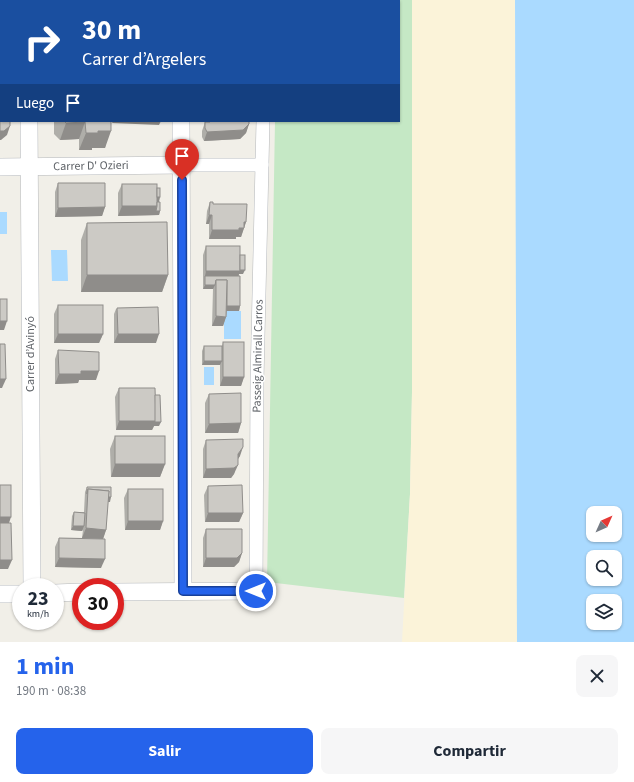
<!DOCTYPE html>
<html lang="es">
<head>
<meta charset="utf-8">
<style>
  :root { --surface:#fff; --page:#f6f6f7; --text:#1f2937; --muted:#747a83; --accent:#2563eb }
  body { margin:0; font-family:"Source Sans 3",sans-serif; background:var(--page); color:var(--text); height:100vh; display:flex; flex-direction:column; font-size:15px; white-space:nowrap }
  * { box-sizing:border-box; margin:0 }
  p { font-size:13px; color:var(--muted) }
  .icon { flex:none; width:22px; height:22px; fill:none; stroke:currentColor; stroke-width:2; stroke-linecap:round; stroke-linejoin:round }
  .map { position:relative; height:642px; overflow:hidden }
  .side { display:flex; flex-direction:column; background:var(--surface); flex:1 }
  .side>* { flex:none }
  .guide { position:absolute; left:0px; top:0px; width:400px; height:122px; box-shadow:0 1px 3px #0004; background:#1a4fa0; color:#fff; overflow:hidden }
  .needle { width:26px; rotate:45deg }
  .fabs { position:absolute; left:586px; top:506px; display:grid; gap:8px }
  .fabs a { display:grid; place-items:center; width:36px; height:36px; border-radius:8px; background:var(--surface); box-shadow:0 1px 3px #0004; font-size:20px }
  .speed { position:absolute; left:12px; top:578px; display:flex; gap:8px; font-size:20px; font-weight:700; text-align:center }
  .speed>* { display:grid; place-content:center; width:52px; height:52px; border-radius:50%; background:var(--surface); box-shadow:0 1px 3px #0004; line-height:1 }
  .speed small { font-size:10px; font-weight:400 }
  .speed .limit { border:6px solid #d22; background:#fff; color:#111 }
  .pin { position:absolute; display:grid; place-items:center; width:34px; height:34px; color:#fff; margin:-41px -17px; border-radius:50% 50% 50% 0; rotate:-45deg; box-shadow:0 0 4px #0007 }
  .pin .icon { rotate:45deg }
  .me { position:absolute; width:44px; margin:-22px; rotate:270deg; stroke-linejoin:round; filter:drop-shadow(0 0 3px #0008) }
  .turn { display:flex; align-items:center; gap:14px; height:84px; padding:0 16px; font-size:18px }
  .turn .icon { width:52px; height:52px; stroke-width:2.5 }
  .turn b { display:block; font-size:28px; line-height:34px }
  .then { display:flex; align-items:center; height:38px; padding:0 16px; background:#0003; gap:8px; font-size:15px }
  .round { display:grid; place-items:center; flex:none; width:42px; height:42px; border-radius:8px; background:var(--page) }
  .summary { display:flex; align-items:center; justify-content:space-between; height:68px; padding:0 16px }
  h1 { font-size:24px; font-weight:700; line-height:30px; color:var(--accent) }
  .cta { display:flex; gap:8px; margin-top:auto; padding:8px 16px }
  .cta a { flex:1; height:46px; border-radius:8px; background:var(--accent); color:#fff; font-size:16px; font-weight:700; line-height:46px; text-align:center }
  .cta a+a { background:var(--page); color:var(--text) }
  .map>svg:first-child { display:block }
  .green { fill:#c5e8c5 }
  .sand { fill:#fbf3d9 }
  .water { fill:#aadaff; fill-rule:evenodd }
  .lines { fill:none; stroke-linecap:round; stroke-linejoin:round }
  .pedestrian-casing { stroke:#b5b8bc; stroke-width:14 }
  .minor-casing { stroke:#b5b8bc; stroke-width:18 }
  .pedestrian { stroke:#fff; stroke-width:13 }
  .minor { stroke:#fff; stroke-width:17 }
  .wall { fill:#afaea9 }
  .shaded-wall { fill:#8f8d8a }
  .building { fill:#cccac5; stroke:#8f8d8a }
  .route-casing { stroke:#184099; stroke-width:10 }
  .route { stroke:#2563eb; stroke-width:7 }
  .labels { text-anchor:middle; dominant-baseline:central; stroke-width:3; stroke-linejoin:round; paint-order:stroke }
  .street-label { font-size:12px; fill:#5f6368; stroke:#fff }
</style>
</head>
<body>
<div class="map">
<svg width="634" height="642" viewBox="0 0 634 642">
  <rect width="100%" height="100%" fill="#f1efe8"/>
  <path class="green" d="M277 0H412V392L410 494 404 598 267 582 275 121H399V1Z"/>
  <path class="sand" d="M412 0H515L517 642H402L410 494 412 392Z"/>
  <g class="water">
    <path d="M515 0H634V642H517ZM593 513H615V535H593ZM593 557H615V579H593ZM593 601H615V623H593Z"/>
    <rect x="0" y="212" width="7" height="22"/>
    <path d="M51 250H67L68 281H52Z"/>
    <rect x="224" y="311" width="17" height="28"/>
    <rect x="204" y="367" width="10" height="18"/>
  </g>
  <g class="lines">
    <defs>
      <g id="pedestrian">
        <path d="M265 1 266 0"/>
        <path d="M182 165H262"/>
        <path d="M256 591 257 380 263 121"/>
      </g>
      <g id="minor">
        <path d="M28 0V1"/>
        <path d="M180 0V1"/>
        <path d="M29 121 32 587"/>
        <path d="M181 121 183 591"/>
        <path d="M0 167 182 165"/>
        <path d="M115 592 256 591"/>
        <path d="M55 593 81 592"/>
        <path d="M0 594H21"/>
      </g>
    </defs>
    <use href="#pedestrian" class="pedestrian-casing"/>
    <use href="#minor" class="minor-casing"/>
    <use href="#pedestrian" class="pedestrian"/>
    <use href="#minor" class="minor"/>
  </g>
  <g class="wall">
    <path d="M54 121H111L105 148H92V150H79V139L60 140 54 134Z"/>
    <path d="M207 121H249V124L246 133 240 139 204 141 202 137V131L205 122H207Z"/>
    <path d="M58 183 105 207 102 216 55 217V192Z"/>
    <path d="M122 184 157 188 160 211 159 215 118 216V193Z"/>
    <path d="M210 202 213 204 246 222 241 237H236V239H209V224H206L207 211Z"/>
    <path d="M87 223 168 275 162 292H81V240Z"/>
    <path d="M206 246 240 255 243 274H239V276L240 306 239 311H227L226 317 223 326H212L213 289H203V255Z"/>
    <path d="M58 305 103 334 99 343H54V314Z"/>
    <path d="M117 308 156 343H114V314L116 309H117Z"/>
    <path d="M223 342 244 377 241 386H220V365H202V351L204 346H222Z"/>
    <path d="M58 350 96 380H79L78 383 55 384V359Z"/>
    <path d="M119 388 155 395 159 426H154L152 430H116L115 397Z"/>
    <path d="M209 394 241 423 238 433H205V403Z"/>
    <path d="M115 436 165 464 160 477H111L110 449Z"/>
    <path d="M206 440 240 456 238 459 234 474 231 478H203V449Z"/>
    <path d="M208 486 243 513 239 522H205L204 495Z"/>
    <path d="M87 487 110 502H108L106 530 103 539 101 568 55 567V547L59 538 101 539 82 538 83 530 82 531 71 530 72 516 74 512H84L85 492Z"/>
    <path d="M128 489 163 521 160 530H125L124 498Z"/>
    <path d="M206 529 242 553 239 562 234 567H203V538Z"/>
  </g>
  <g class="shaded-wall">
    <rect x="0" y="2" width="1" height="9"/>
    <path d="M113 121H161L159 125 112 123Z"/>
    <path d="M85 122 79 139 60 140 66 123Z"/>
    <path d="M249 124 246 133 240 139 204 141 207 132Z"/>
    <path d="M10 126 7 135 1 140H0V131Z"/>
    <path d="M98 131H111L105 148H92V150H79L86 133Z"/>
    <path d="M155 197H160L159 202H154Z"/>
    <path d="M122 206H157L160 211 159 215 118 216Z"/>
    <path d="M105 207 102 216 55 217 58 208Z"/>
    <path d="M209 215H212L209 224H206Z"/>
    <path d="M244 222H246L241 237H236V239H209L212 230Z"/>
    <path d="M245 270 243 274H239L237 280 205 276 206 271Z"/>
    <path d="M87 275H168L162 292H81Z"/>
    <path d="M205 285H215L213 289H203Z"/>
    <path d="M225 306H240L239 311H224Z"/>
    <path d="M216 316 226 317 223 326H212Z"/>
    <path d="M0 321H7L4 330H0Z"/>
    <path d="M58 334H103L99 343H54Z"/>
    <path d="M118 334H159L156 343H114Z"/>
    <path d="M204 361H222L220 365H202Z"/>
    <path d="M81 371H99L96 380H79L78 383 55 384 59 374Z"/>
    <path d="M223 377H244L241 386H220Z"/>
    <path d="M0 379H6L2 388H0Z"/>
    <path d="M119 421H156L161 422 159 426H154L152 430H116Z"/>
    <path d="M241 423 238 433H205L209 424Z"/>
    <path d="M243 447 240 456 235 463 238 454Z"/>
    <path d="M115 464H165L160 477H111Z"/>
    <path d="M238 465 234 474 231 478H203L206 469Z"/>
    <path d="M107 497H111L110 502H105Z"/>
    <path d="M208 513H243L239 522H205Z"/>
    <path d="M0 517H11L8 526H0Z"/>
    <path d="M128 521H163L160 530H125Z"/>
    <path d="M73 526H84L82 531 71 530Z"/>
    <path d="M86 528 106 530 103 539 82 538Z"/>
    <path d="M242 553 239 562 234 567H203L206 558Z"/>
    <path d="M59 558 105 559 101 568 55 567Z"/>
    <path d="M0 560H12L8 569H0Z"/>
  </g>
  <g class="building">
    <path d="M0 0H16V1H1V2H0Z"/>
    <rect x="209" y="0" width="45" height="1"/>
    <path d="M0 90H1V121H10V126L4 131H0Z"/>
    <path d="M64 121H111V131H98V133H86L85 122 66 123Z"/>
    <path d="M210 121H249V124L243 130 207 132 205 128V122H210Z"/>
    <path d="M58 183H105V207L58 208Z"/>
    <rect x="122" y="184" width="35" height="22"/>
    <rect x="157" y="188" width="3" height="9"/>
    <path d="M157 202H160V211H156L157 206Z"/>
    <path d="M210 202H213V204H247L246 222H244V228H239V230H212V215H209Z"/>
    <path d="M167 222 168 275H87V223Z"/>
    <rect x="206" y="246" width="34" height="25"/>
    <rect x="240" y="255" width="5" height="15"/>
    <path d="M205 276H240V306H227V280H216L215 285H205Z"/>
    <path d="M216 280H227L226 317 216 316Z"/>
    <rect x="0" y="299" width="7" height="22"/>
    <rect x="58" y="305" width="45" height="29"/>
    <path d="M158 307 159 334H118L117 308Z"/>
    <rect x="223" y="342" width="21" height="35"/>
    <path d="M0 344H5L6 379H0Z"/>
    <rect x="204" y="346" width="18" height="15"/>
    <path d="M58 350 99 352V371H81V374H59Z"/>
    <path d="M119 388H155L156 421H119Z"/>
    <path d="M241 393V423L209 424V394Z"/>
    <path d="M155 395H160L161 422H155Z"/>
    <rect x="115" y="436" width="50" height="28"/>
    <path d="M243 439V447L238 454V465L234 468 206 469V440Z"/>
    <rect x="0" y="485" width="11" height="32"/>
    <path d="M242 485 243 513H208V486Z"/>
    <path d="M87 487H111V497H108L109 491 88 489 87 494Z"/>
    <path d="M88 489 109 491 106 530 86 528Z"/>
    <rect x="128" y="489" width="35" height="32"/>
    <path d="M74 512 85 513 84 526H73Z"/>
    <path d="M0 523H11L12 560H0Z"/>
    <path d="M206 529H242V553L237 558H206Z"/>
    <path d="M59 538 105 539V559L59 558Z"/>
  </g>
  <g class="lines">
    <defs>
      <path id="route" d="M182 180 183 591H256"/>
    </defs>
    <use href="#route" class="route-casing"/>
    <use href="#route" class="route"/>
  </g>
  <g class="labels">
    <g class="street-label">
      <text transform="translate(91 166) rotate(-1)">Carrer D' Ozieri</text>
      <text transform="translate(30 354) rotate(-90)">Carrer d’Avinyó</text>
      <text transform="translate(258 356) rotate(-89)">Passeig Almirall Carros</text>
    </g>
  </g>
</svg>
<div class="fabs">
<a><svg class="needle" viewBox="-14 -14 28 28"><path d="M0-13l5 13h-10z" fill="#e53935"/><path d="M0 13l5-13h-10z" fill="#747a83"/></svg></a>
<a><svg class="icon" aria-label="search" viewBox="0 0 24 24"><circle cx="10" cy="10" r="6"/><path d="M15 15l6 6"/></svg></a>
<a><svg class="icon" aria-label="layers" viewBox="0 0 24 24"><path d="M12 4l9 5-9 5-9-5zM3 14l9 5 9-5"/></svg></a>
</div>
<div class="speed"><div>23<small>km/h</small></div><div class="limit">30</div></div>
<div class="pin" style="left:182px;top:180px;background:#d93025"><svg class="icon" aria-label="arrive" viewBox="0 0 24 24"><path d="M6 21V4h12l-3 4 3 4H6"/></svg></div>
<svg class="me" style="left:256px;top:591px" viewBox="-20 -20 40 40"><circle r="17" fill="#2563eb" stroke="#fff" stroke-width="3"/><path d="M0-11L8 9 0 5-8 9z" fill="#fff"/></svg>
<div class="guide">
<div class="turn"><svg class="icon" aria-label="right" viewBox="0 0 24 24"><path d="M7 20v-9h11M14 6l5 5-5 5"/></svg><div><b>30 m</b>Carrer d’Argelers</div></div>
<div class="then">Luego<svg class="icon" aria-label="arrive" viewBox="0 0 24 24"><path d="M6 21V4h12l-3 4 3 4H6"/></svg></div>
</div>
</div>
<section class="side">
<div class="summary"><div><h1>1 min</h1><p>190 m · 08:38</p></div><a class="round"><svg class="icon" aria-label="close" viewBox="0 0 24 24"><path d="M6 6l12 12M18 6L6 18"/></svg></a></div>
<div class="cta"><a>Salir</a><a>Compartir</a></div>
</section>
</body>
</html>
